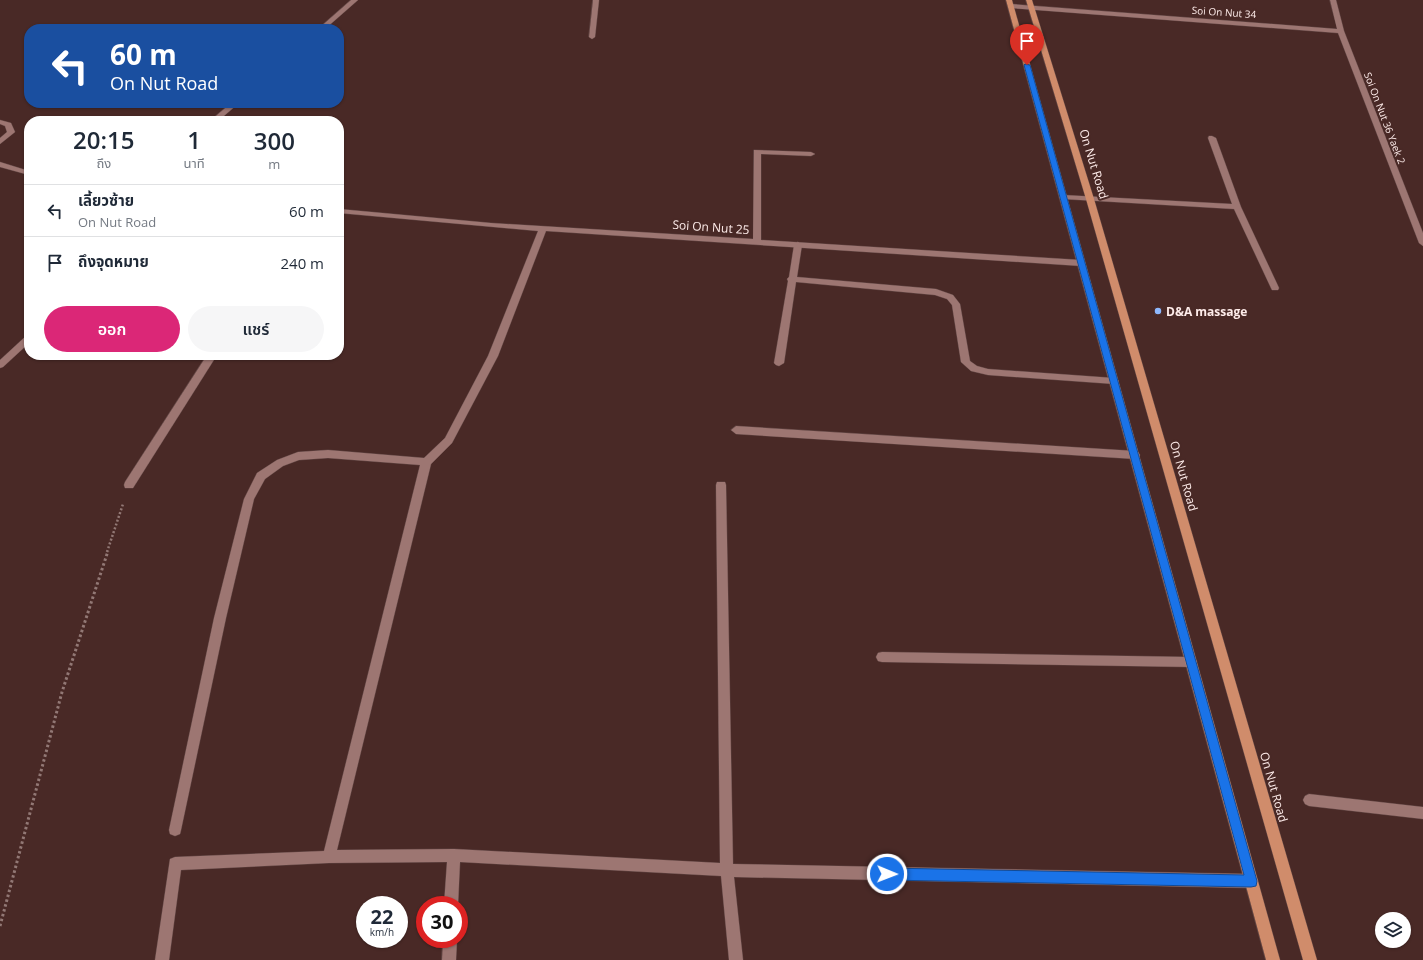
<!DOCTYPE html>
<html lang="th">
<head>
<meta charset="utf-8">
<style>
  :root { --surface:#fff; --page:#f6f6f7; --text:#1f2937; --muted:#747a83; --line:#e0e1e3; --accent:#db2777 }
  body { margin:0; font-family:"Open Sans","Noto Sans Thai",sans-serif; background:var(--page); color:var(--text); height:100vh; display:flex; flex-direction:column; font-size:15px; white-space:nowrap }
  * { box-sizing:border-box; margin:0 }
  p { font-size:13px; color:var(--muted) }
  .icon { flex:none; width:22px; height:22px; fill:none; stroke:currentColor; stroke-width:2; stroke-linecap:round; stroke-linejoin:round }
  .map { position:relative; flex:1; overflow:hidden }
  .details { position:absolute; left:24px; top:116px; width:320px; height:244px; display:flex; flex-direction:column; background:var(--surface); border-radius:16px; box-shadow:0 1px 3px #0004 }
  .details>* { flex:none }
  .banner { position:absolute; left:24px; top:24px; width:320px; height:84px; border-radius:16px; box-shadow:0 1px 3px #0004; background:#1a4fa0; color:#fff; overflow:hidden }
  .controls { position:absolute; left:1375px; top:912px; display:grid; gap:8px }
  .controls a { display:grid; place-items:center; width:36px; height:36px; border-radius:50%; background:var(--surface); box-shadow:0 1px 3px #0004; font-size:20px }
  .speed { position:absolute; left:356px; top:896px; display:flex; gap:8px; font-size:20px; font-weight:700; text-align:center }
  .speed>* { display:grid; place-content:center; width:52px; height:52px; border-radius:50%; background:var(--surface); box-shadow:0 1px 3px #0004; line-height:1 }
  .speed small { font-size:10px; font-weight:400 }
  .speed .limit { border:6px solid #d22; background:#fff; color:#111 }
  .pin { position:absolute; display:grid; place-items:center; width:34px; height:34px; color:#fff; margin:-41px -17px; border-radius:50% 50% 50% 0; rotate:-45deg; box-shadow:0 0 4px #0007 }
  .pin .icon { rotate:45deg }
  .me { position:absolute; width:44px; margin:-22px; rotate:91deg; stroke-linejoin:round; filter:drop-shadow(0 0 3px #0008) }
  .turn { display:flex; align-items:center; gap:14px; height:84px; padding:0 20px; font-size:18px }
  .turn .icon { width:52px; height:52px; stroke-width:2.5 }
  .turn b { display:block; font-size:28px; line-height:34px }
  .eta { display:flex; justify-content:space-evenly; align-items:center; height:68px; text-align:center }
  .eta b { font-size:24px; font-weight:600; line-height:28px }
  .primary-button { display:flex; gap:8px; margin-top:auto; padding:8px 20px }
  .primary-button a { flex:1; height:46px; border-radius:24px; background:var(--accent); color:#fff; font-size:16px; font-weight:600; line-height:46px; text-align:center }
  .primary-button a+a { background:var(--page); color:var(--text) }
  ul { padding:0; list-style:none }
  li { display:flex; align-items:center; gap:12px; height:52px; padding:0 20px; border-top:1px solid var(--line) }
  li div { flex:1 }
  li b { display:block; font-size:15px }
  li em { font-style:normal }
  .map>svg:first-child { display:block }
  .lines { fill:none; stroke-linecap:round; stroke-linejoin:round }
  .service-casing { stroke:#604543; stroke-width:1 }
  .minor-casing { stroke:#604543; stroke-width:1 }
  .primary-casing { stroke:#604543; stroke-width:1 }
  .path-far1 { stroke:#927875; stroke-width:2.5; stroke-dasharray:2 2; stroke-linecap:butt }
  .path { stroke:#927875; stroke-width:3; stroke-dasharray:2.5 2.5; stroke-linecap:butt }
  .service { fill:#9d7672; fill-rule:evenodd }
  .minor { fill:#9d7672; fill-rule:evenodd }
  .primary { fill:#d08c6b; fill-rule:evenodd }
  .route { fill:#1a73e8; stroke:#114b97 }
  .poi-dot { fill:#8eb8fd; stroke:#492926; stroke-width:1.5 }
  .labels { text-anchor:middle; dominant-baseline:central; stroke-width:4; stroke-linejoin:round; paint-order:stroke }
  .far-street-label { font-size:10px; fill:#feecea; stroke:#492926 }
  .street-label { font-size:12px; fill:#feecea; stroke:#492926 }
  .poi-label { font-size:12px; font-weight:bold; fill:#feecea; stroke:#492926; text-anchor:start }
</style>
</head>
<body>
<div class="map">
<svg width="1423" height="960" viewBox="0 0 1423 960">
  <rect width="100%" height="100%" fill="#492926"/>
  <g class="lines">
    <defs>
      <g id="service">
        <path d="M798 242 802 245 797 277 936 289 953 295 960 304 970 361 977 366 988 369 1114 378 1119 381 1114 384 988 375 971 371 961 362 952 305 947 299 935 295 796 282 784 363 779 366 776 365 774 363 788 281 787 279 789 277 794 245Z"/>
        <path d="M882 652 1191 657 1195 658 1197 662 1195 666 1191 667 882 662 878 661 876 657 878 653Z"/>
      </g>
      <g id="minor">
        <path d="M351 0H358L325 29H318Z"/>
        <path d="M593 0H599L595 37 592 39 589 37Z"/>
        <path d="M1330 0H1336L1344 31 1423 233V246L1419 243 1338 33 1011 8 1008 6 1011 4 1337 29Z"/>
        <path d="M231 103H239L218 121H210Z"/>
        <path d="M0 120 11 123 15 132 0 144V138L7 132 5 126 0 124Z"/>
        <path d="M1209 136H1212L1216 138 1241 207 1279 288 1278 290H1272L1271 288 1234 209 1063 199 1059 197 1063 195 1232 204 1208 138Z"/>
        <path d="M754 150 811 152 815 154 811 156 761 154V240L1081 260 1085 263 1081 266 546 231 498 356 452 443 431 464 337 850 454 849 720 863 716 485 717 482H725L726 485 733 864 1251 874 1256 876 1258 881 1256 886 1251 888 734 877 743 960H729L721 876 460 862 458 905H444L447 862 329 863 181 870 169 960H155L170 859 175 857 324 851 420 465 328 458 299 460 283 466 265 479 254 499 226 618 181 830 180 834 175 836 170 834 169 830 214 618 244 499 257 473 277 460 298 452 328 450 424 458 445 438 488 356 538 231 339 213V209L491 223 753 239Z"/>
        <path d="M0 162 29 171V175L0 167Z"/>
        <path d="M29 335V343L3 367 0 368V360L26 336Z"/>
        <path d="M207 355H217L133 488H125L124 485 125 482Z"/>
        <path d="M736 426 1135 451 1138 452 1140 455 1138 458 1135 459 736 434 731 430Z"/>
        <path d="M1309 794 1423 807V819L1309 806 1305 804 1303 800 1305 796Z"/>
        <path d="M443 939H457L456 960H442Z"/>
      </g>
      <g id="primary">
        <path d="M1006 0H1012L1280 960H1266Z"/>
        <path d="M1026 0H1032L1094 199 1317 960H1303L1086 199Z"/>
      </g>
    </defs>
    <use href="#service" class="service-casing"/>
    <use href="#minor" class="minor-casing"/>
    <use href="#primary" class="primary-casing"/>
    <path class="path-far1" d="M107 552 123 504"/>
    <path class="path" d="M0 926 62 692 108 551"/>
    <use href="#service" class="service"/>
    <use href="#minor" class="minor"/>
    <use href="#primary" class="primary"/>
  </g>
  <path class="route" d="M1025 64 1030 65 1257 881 1256 886 1251 887 887 880 883 878 881 874 883 870 887 868 1244 875 1024 65Z"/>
  <circle class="poi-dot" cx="1158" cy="311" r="4"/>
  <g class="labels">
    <g class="far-street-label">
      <text transform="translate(1224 12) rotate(4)">Soi On Nut 34</text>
      <text transform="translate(1385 118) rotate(69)">Soi On Nut 36 Yaek 2</text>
    </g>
    <g class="street-label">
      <text transform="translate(1094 164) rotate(73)">On Nut Road</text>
      <text transform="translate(711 227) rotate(4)">Soi On Nut 25</text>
      <text transform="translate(1184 476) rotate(74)">On Nut Road</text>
      <text transform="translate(1274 787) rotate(74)">On Nut Road</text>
    </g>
    <g class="poi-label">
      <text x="1166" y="311">D&amp;A massage</text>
    </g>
  </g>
</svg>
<div class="controls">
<a><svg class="icon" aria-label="layers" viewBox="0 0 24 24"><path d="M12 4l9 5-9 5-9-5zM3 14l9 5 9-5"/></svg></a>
</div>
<div class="speed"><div>22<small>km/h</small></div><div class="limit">30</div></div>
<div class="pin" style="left:1027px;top:65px;background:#d93025"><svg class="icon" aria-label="arrive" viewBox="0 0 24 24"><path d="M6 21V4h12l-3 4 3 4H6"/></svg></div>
<svg class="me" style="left:887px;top:874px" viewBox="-20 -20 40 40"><circle r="17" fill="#1a73e8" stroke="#fff" stroke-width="3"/><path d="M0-11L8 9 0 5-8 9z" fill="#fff"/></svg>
<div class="banner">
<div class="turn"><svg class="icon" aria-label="left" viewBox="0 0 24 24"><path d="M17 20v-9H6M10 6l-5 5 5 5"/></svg><div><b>60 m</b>On Nut Road</div></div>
</div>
<section class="details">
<div class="eta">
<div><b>20:15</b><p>ถึง</p></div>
<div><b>1</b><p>นาที</p></div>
<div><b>300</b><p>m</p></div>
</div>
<ul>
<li><svg class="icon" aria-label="left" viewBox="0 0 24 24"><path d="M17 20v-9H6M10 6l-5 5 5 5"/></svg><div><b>เลี้ยวซ้าย</b><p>On Nut Road</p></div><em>60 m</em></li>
<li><svg class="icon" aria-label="arrive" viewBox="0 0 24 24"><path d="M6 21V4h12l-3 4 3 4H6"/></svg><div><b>ถึงจุดหมาย</b></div><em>240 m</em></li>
</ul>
<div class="primary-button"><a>ออก</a><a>แชร์</a></div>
</section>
</div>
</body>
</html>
